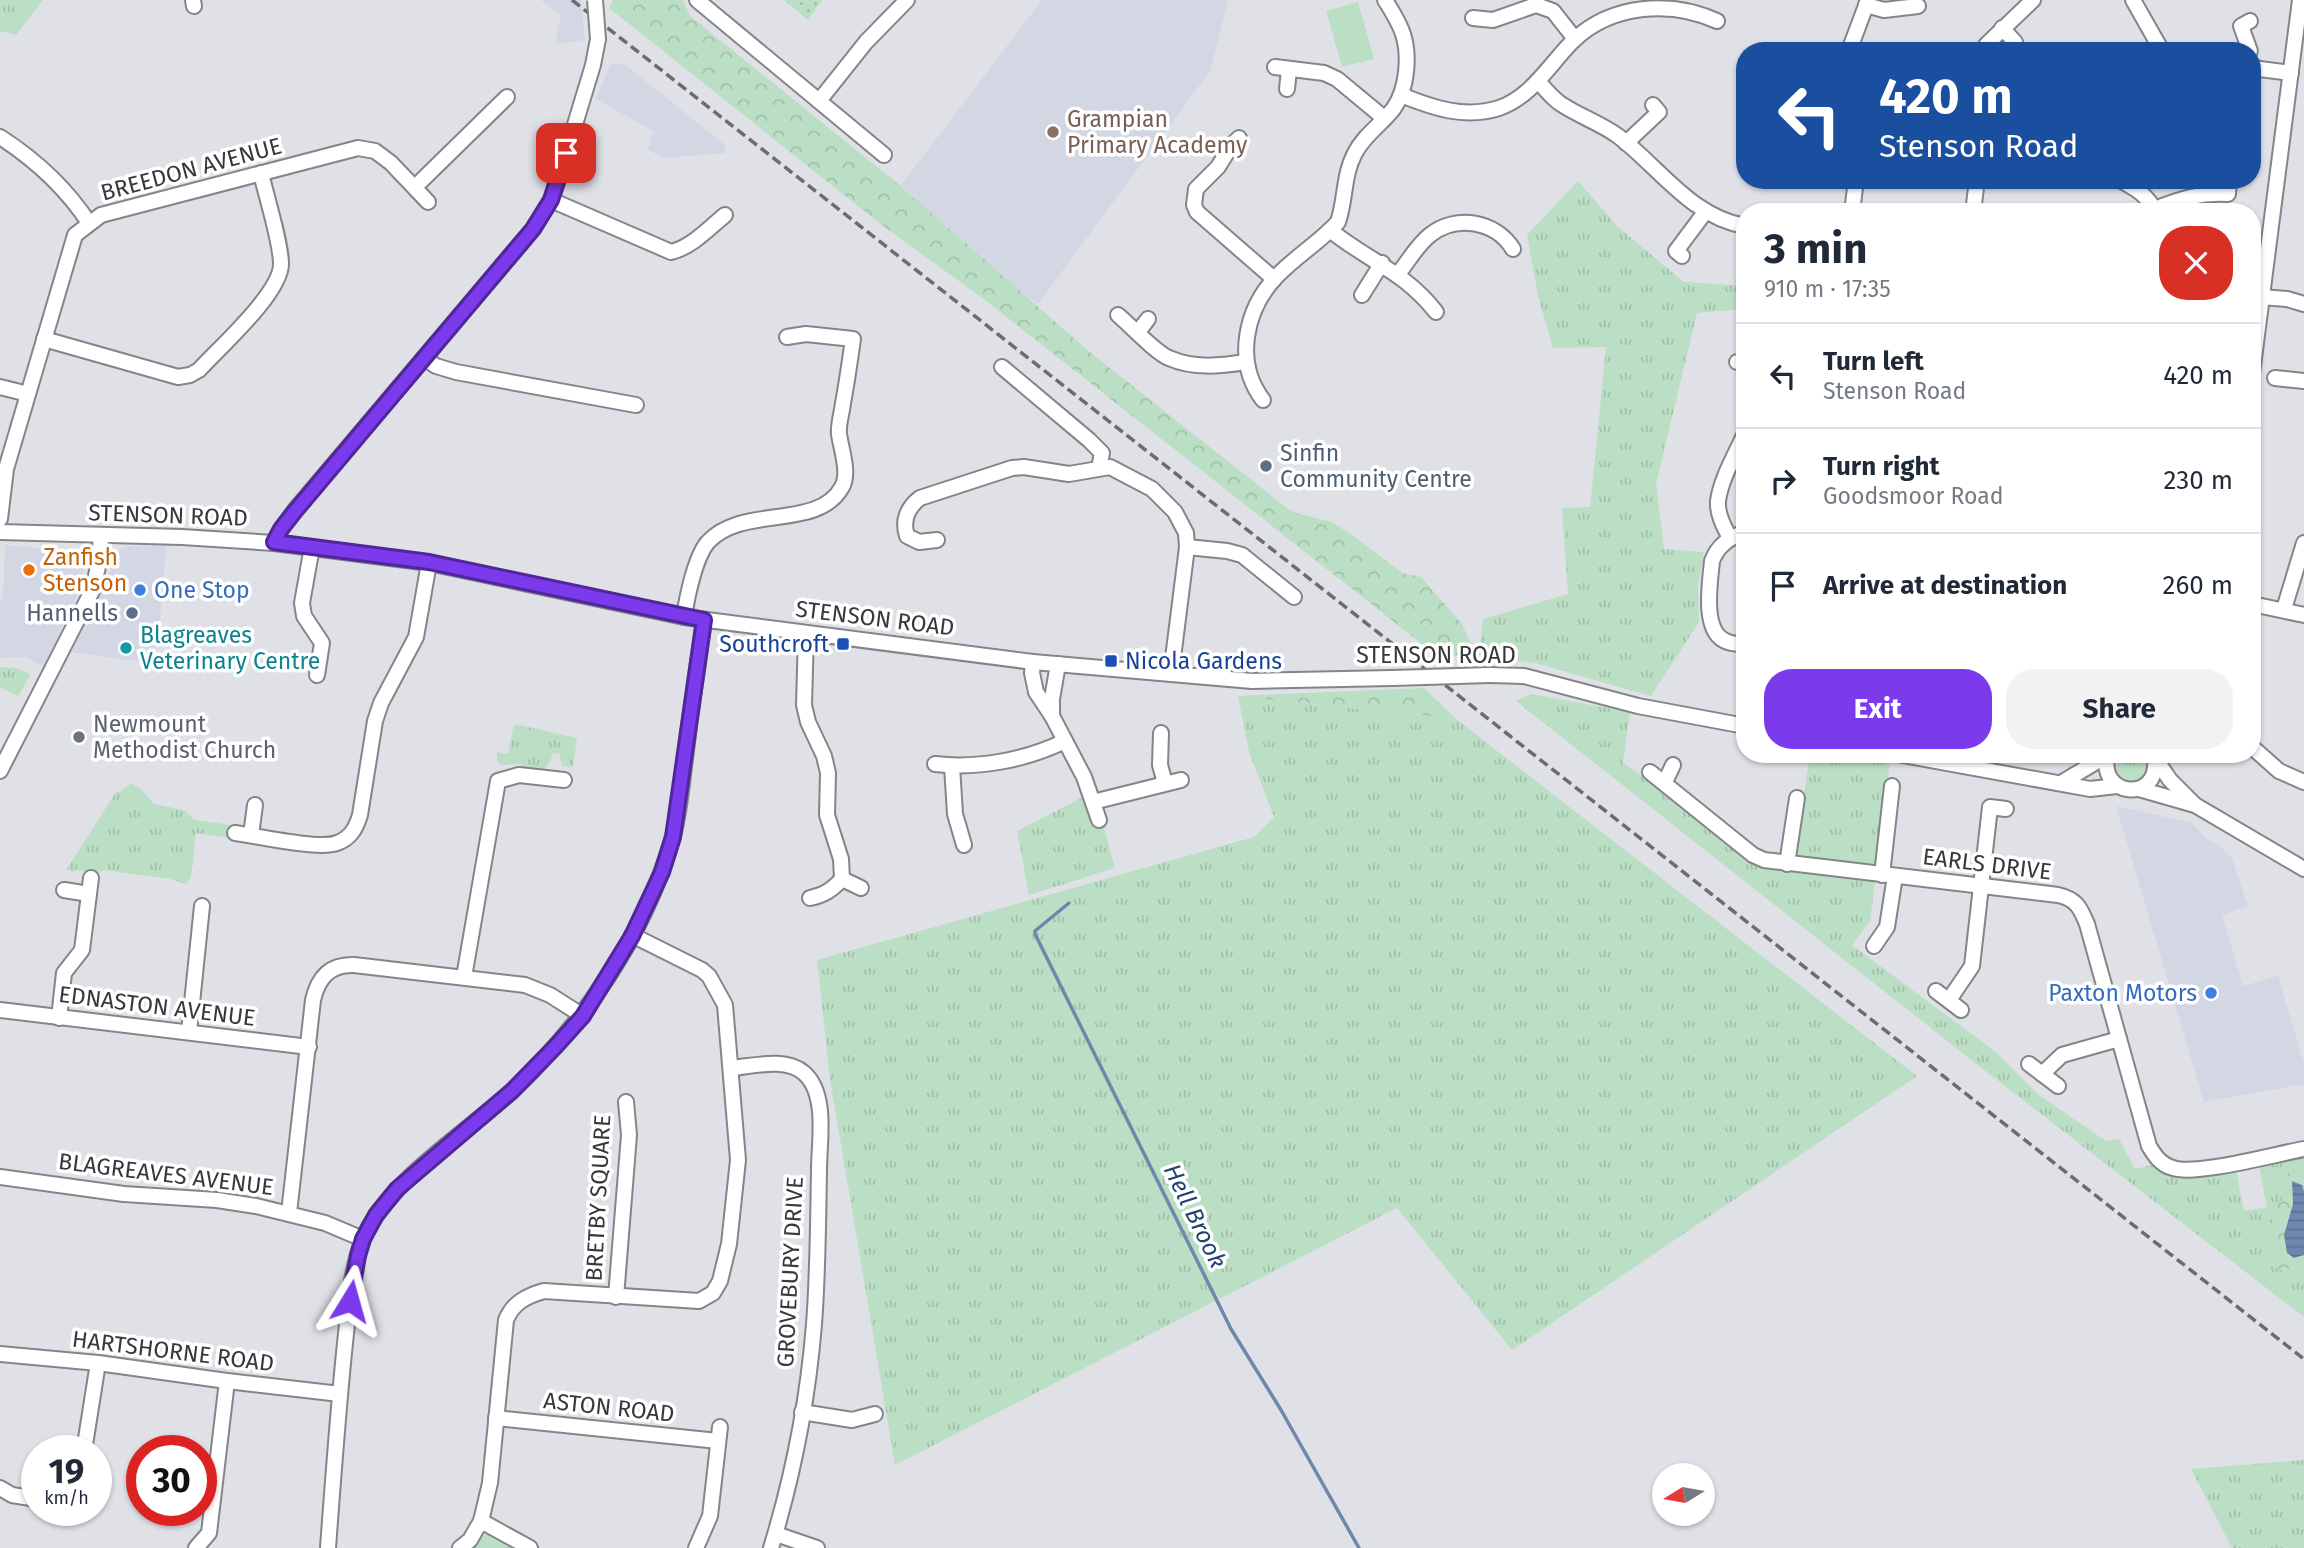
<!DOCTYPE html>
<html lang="en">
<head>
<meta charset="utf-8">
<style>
  :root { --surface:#fff; --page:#f2f2f3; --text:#1f2937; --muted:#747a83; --line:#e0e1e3; --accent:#7c3aed }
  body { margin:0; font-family:"Fira Sans",sans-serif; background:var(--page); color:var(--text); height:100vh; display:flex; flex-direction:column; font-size:26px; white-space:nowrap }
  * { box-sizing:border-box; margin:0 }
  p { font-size:23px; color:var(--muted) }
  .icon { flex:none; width:38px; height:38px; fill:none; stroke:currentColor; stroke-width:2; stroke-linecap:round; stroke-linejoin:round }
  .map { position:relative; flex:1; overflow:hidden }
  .details { position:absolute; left:1736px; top:203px; width:525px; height:560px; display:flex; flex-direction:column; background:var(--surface); border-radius:28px; box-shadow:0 2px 5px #0004 }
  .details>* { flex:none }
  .top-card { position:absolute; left:1736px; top:42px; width:525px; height:147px; border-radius:28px; box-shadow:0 2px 5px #0004; background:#1a4fa0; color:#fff; overflow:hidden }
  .needle { width:46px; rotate:259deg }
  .fabs { position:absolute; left:1652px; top:1463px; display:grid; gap:14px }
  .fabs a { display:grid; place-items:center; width:63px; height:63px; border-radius:50%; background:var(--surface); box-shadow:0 2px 5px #0004; font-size:35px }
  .speed { position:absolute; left:21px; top:1435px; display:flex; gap:14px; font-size:35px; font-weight:700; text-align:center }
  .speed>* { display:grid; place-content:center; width:91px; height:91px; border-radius:50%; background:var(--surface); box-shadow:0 2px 5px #0004; line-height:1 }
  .speed small { font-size:18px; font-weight:400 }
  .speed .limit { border:10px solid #d22; background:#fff; color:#111 }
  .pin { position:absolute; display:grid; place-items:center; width:60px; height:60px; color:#fff; margin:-30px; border-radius:14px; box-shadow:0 4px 10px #0006 }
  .me { position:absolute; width:77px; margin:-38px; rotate:8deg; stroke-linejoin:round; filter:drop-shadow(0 0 5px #0008) }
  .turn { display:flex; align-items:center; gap:24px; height:147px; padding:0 28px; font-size:32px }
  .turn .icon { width:91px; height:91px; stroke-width:2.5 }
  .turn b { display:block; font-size:49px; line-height:60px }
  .round { display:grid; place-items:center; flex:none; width:74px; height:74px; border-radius:28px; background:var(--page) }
  .summary { display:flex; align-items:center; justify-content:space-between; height:119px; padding:0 28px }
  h1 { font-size:42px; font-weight:700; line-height:52px }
  .cta { display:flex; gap:14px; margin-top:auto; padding:14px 28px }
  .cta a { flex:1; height:80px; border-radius:28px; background:var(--accent); color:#fff; font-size:28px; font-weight:700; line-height:80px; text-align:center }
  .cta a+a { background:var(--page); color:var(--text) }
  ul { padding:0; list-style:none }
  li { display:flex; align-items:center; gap:21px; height:105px; padding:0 28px; border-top:2px solid var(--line) }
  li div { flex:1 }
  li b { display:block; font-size:26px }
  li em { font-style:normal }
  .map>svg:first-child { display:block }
  .built { fill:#d3d7e4 }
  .grass { fill:url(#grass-tufts) }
  .forest { fill:url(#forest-crowns) }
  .park { fill:url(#park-dots) }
  .pitch { fill:#bbdfc4 }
  .water { fill:url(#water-rules) }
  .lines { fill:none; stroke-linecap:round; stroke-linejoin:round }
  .stream { stroke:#6f87ad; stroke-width:3.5 }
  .minor-casing { stroke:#83858a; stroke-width:18 }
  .minor { stroke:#fff; stroke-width:14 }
  .rail { stroke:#6c6c70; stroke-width:3.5; stroke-dasharray:10 5; stroke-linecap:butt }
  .minor-bridge-casing { stroke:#83858a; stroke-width:18; stroke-linecap:butt }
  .minor-bridge { stroke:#fff; stroke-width:14 }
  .route-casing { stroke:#51269a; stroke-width:18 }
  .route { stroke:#7c3aed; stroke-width:12 }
  .education-dot { fill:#8d6e63; stroke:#fff; stroke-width:2.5 }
  .service-dot { fill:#5c6f8a; stroke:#fff; stroke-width:2.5 }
  .food-dot { fill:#e8710a; stroke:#fff; stroke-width:2.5 }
  .shop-dot { fill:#3f7fe0; stroke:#fff; stroke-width:2.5 }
  .transit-dot { fill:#1a4fb4; stroke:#fff; stroke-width:2.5 }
  .culture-dot { fill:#0f9aa8; stroke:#fff; stroke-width:2.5 }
  .worship-dot { fill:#6b7280; stroke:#fff; stroke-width:2.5 }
  .labels { text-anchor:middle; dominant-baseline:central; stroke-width:7; stroke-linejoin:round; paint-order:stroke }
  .education-label { font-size:23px; fill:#785e54; stroke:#fff; text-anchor:start }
  .street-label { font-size:23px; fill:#38383b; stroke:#fff }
  .service-label { font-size:23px; fill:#4e5e75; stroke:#fff; text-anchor:start }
  .food-label { font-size:23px; fill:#c56008; stroke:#fff; text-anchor:start }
  .shop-label { font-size:23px; fill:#366cbe; stroke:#fff; text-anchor:start }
  .culture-label { font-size:23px; fill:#0d838f; stroke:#fff; text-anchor:start }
  .transit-label { font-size:23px; fill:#164399; stroke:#fff; text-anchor:end }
  .worship-label { font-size:23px; fill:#5b616d; stroke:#fff; text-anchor:start }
  .water-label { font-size:24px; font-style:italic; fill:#224275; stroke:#fff }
</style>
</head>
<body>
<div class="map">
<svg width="2304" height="1548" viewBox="0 0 2304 1548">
  <defs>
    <pattern id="grass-tufts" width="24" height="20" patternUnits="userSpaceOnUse" patternTransform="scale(1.75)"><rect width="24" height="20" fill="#bbdfc4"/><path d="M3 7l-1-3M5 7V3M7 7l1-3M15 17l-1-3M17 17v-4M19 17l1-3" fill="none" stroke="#a2c0a9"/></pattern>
    <pattern id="forest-crowns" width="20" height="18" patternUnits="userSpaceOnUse" patternTransform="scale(1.75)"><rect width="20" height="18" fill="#bbdfc4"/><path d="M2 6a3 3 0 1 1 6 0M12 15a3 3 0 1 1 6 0" fill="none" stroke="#a2c0a9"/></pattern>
    <pattern id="park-dots" width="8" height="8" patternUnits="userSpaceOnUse" patternTransform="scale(1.75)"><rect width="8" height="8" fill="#bbdfc4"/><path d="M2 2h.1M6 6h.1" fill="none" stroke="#a2c0a9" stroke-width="1.8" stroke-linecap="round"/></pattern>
    <pattern id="water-rules" width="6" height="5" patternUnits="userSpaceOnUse" patternTransform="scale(1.75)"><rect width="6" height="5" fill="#6f87ad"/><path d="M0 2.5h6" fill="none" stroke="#5c6f8e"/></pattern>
  </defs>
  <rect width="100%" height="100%" fill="#dfe1e7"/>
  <g class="built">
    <path d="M541 0H581L585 40 555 44 561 15Z"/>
    <path d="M1042 0H1228L1210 71 1038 304 895 193Z"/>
    <path d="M623 63 725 145V153L662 158 648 149 653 131 596 99 610 65Z"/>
    <path d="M5 545 69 551 80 559 84 570 82 585 44 667 25 657 0 658V603L3 595Z"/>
    <path d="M127 546H166L158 643 150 663 72 652 120 550Z"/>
    <path d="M2116 806 2192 823 2206 838 2220 846 2232 858 2248 906 2222 915 2243 986 2278 976 2304 1064V1084L2204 1102Z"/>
  </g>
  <g class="grass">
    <path d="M0 0H43L16 35 0 31Z"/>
    <path d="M1578 181 1618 227 1684 282 1745 286 1744 309 1697 313 1656 484 1664 549 1704 552 1698 586 1699 622 1651 696 1535 663 1479 655 1483 619 1568 594 1562 508 1590 507 1606 347 1553 348 1538 296 1527 235Z"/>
    <path d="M0 667 15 668 31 674 18 696 0 687Z"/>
    <path d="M1531 694 1630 712 1623 763 1664 790 1760 864 1793 869 1810 754H1850L1890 762 1870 921 1852 945 1997 1053 2039 1095 2106 1141 2119 1139 2135 1169 2152 1165 2172 1174 2235 1165 2244 1211 2267 1207 2258 1161 2304 1150V1165L2291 1167 2284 1182 2283 1198 2274 1209 2269 1222 2273 1266 2281 1270 2304 1265V1317L1984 1070 1516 701Z"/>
    <path d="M1238 696 1456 719 1917 1076 1512 1350 1397 1208 895 1465 830 1079 817 960 1254 837 1274 817 1249 752Z"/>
    <path d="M514 724 577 738 573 767 562 766 559 753 552 754 551 760 544 770 523 767 522 764 501 765 497 759V752L508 754Z"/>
    <circle cx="2132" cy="767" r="15"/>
    <path d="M131 783 142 790 154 804 184 810 195 820 231 825 230 838 196 833 191 877 186 884 170 879 104 870 99 873 75 870 73 872 67 869 116 792H120Z"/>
    <path d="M1083 797 1094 828 1104 827 1115 868 1029 895 1017 831Z"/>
    <path d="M2304 1460V1548H2232L2191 1469Z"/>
    <path d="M490 1533 517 1548H468L478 1538Z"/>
  </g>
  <g class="forest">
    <path d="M613 0H683L690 16 897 183 1091 353 1288 509 1297 513 1332 522 1358 539 1402 573 1421 577 1462 624 1476 656 1436 655 981 297 883 226 609 8Z"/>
    <path d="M1424 688 1456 719 1238 696Z"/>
    <path d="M2304 1165V1191L2302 1185 2292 1181 2293 1204 2284 1235 2294 1258 2304 1255V1265L2281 1270 2273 1266 2269 1222 2274 1209 2283 1198 2284 1182 2291 1167Z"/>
  </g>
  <path class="park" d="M784 0H822L808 20Z"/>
  <path class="pitch" d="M1358 2 1374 59 1342 67 1326 11Z"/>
  <path class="water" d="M2292 1181 2302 1185 2304 1191V1255L2294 1258 2287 1253 2284 1235 2293 1204Z"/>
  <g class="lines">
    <path class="stream" d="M1069 903 1035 931V934L1231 1329 1281 1410 1359 1548"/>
    <defs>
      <g id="minor">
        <path d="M193 0 194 6"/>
        <path d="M697 0 884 155"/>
        <path d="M2133 0 2162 51"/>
        <path d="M1866 5 1884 10 1918 6"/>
        <path d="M1473 18 1493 20 1536 5 1553 11 1575 39"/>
        <path d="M2250 21 2241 26 2250 51"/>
        <path d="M2002 28 2015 42"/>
        <path d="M1986 45 2033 0"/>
        <path d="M1849 51 1868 0"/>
        <path d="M1275 67 1324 73 1337 79 1384 118"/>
        <path d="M2252 68 2291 73"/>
        <path d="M1538 81C1545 89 1552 98 1561 104 1579 116 1600 123 1618 136 1659 167 1691 217 1745 226"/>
        <path d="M1287 89 1289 70"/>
        <path d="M1401 95C1433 108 1465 119 1499 108 1532 97 1551 62 1574 40 1612 4 1671 0 1717 21"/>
        <path d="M819 101 866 42 907 0"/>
        <path d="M0 137C34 159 66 188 89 223"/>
        <path d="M1239 138 1231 146 1218 167 1196 189 1194 205 1197 212 1274 279"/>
        <path d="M1626 143 1659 112 1653 105"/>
        <path d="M2120 180C2135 188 2149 196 2155 212"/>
        <path d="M415 187 507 97"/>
        <path d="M551 200 671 252C692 247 708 229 725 215"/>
        <path d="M2155 209C2179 199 2202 192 2228 194L2229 182"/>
        <path d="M1852 212 1856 180"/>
        <path d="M1973 212 1977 180"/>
        <path d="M1330 230C1368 261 1404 271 1436 312"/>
        <path d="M1682 256 1676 251 1706 211"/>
        <path d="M1398 274C1408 262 1417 245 1430 235 1456 214 1496 221 1513 249"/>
        <path d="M1362 295 1382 263"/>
        <path d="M2261 297 2287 299 2304 304"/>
        <path d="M1118 315C1131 326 1156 353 1169 358 1194 369 1220 366 1246 362"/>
        <path d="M1138 332 1148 319"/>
        <path d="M44 339 178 377 190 375 199 370C220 347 281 293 281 264 281 242 266 196 261 173"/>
        <path d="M424 358 436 366 456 372 636 405"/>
        <path d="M1737 362H1745"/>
        <path d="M1002 367 1089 440 1102 453 1099 468"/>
        <path d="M2252 374 2300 0"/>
        <path d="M2275 378 2304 381"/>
        <path d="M0 387 28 394"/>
        <path d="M1263 400C1234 362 1245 309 1277 276 1296 256 1320 242 1338 222 1346 199 1343 175 1355 153 1364 135 1382 124 1394 108 1407 89 1410 56 1403 34 1399 22 1392 11 1385 0"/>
        <path d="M0 519 6 469 75 235 101 215 358 148 375 151 391 163 428 202"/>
        <path d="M0 532 182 537 274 543 429 563 684 617 1033 662 1252 681 1392 678"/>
        <path d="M1745 532C1729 538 1718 545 1712 561 1710 583 1701 634 1728 642 1733 644 1740 644 1745 644"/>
        <path d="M1730 538C1724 527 1717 514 1718 501 1721 478 1736 454 1745 433"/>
        <path d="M937 540 919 542 907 536C902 521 907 508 920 498L1012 468 1024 467 1069 474 1110 467 1152 489 1175 512 1186 533 1187 547 1171 674"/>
        <path d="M274 543 281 529 295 510 533 229 551 200 560 174 593 65 598 39"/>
        <path d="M312 547 302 603 304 616 322 643 317 675"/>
        <path d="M1187 547 1227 551 1242 555 1294 597"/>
        <path d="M2252 604 2304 615"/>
        <path d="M2284 609 2304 543"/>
        <path d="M684 617C687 597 695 557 708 542 743 504 818 531 842 487 850 473 841 449 839 434 838 424 842 413 843 403 847 382 850 360 853 339L806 334 787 337"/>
        <path d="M806 633 804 705 808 722 824 756 828 773 827 815 841 859 842 879"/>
        <path d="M1033 662 1032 673 1036 692 1052 716 1084 777 1099 820"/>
        <path d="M1490 675 1524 676 1638 706 1745 726"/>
        <path d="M1052 716V699L1058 664"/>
        <path d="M1161 733 1160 765 1165 783"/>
        <path d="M2252 747 2279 771 2304 782"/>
        <path d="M1897 754 2090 789 2117 786"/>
        <path d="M2108 754C2096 797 2160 804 2155 758"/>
        <path d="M2155 758 2170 780 2194 804"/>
        <path d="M935 764C978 769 1026 760 1065 741"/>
        <path d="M952 766 955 814 964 845"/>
        <path d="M0 771 93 589 99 562 101 536"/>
        <path d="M1650 772 1753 855 1764 860 2058 895C2076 899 2080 907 2087 924L2149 1146C2155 1156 2161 1165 2173 1168 2196 1176 2276 1154 2304 1149"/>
        <path d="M1665 782 1673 765"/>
        <path d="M2061 783 2106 756"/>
        <path d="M2139 789 2195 805 2304 869"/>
        <path d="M1093 802 1181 780"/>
        <path d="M235 833C258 836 318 850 337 843 351 838 356 828 360 815L375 721 381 703 416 637 429 563"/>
        <path d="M251 835 255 805"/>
        <path d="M1787 864 1797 798"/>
        <path d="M1882 875 1892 786"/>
        <path d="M64 890 89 894"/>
        <path d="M810 898C824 895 832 890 842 879L861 888"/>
        <path d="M1874 946 1887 927 1895 876"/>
        <path d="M464 977 498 781 519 775 564 780"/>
        <path d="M1936 991 1961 1010"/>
        <path d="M1949 1000 1972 966 1990 807 2006 809"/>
        <path d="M0 1010 309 1047"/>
        <path d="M59 1018 64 973 82 950 91 878"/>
        <path d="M189 1032 202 906"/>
        <path d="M2029 1064 2058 1086"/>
        <path d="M732 1068C754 1066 786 1057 804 1073 828 1094 819 1142 819 1170 818 1221 818 1273 814 1324 808 1399 793 1476 771 1548"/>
        <path d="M2042 1074 2062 1055 2119 1039"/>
        <path d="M0 1177 124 1194 217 1200 256 1206 325 1223 363 1239"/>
        <path d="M289 1213 313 1000C318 978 330 964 354 965L525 985 550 995 583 1016"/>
        <path d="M616 1297 629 1135 626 1102"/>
        <path d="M0 1354 98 1363 227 1381 340 1394"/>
        <path d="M802 1412 852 1420 875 1414"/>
        <path d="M496 1418 718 1441"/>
        <path d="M84 1451 98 1363"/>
        <path d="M0 1488 12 1495 37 1499"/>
        <path d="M481 1521 530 1548"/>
        <path d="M776 1534 817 1548"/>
        <path d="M196 1548 209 1533 227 1381"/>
        <path d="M328 1548C333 1479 338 1411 345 1343 349 1308 350 1272 363 1239 387 1182 466 1133 512 1091 584 1023 644 936 672 840 680 812 682 780 686 751 691 707 698 664 704 620"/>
        <path d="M460 1548 470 1540 481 1521 490 1483 506 1320C513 1303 526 1296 544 1291L699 1301 713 1293 720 1281 729 1244 738 1160 725 1005 709 976 702 970 632 935"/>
        <path d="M696 1548 710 1516 720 1427"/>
      </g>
    </defs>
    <use href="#minor" class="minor-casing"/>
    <use href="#minor" class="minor"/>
    <path class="rail" d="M572 0 2304 1359"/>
    <defs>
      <g id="minor-bridge">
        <path d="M595 0 598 39"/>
        <path d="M1392 678 1490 675"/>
      </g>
    </defs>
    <use href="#minor-bridge" class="minor-bridge-casing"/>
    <use href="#minor-bridge" class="minor-bridge"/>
  </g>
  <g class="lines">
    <defs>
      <path id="route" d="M350 1301 358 1256 363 1239 376 1215 397 1189 512 1091 556 1046 583 1016 632 936 662 872 673 837 704 620 429 562 274 542 281 529 296 510 533 229 551 200 566 153"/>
    </defs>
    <use href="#route" class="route-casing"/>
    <use href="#route" class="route"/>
  </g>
  <circle class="education-dot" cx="1053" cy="132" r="7"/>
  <g class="service-dot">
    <circle cx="1266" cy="466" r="7"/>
    <circle cx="132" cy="613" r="7"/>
  </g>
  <circle class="food-dot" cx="29" cy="570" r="7"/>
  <g class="shop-dot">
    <circle cx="140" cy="590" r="7"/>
    <circle cx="2211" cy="993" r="7"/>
  </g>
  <g class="transit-dot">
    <rect x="836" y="637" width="14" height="14" rx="3.5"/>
    <rect x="1104" y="654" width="14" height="14" rx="3.5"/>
  </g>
  <circle class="culture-dot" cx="126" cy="648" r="7"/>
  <circle class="worship-dot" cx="79" cy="737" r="7"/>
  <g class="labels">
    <g class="education-label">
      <text x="1067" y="119">Grampian<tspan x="1067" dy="26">Primary Academy</tspan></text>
    </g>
    <g class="street-label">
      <text transform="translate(191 169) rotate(-15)">BREEDON AVENUE</text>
      <text transform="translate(168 515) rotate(2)">STENSON ROAD</text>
      <text transform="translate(875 618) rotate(7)">STENSON ROAD</text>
      <text x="1436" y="655">STENSON ROAD</text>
      <text transform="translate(1987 864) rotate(7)">EARLS DRIVE</text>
      <text transform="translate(157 1006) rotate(7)">EDNASTON AVENUE</text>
      <text transform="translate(166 1174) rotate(7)">BLAGREAVES AVENUE</text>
      <text transform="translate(598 1198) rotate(-87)">BRETBY SQUARE</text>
      <text transform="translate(790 1272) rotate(-87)">GROVEBURY DRIVE</text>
      <text transform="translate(173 1351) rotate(7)">HARTSHORNE ROAD</text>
      <text transform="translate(609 1407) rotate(6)">ASTON ROAD</text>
    </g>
    <g class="service-label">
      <text x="1280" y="453">Sinfin<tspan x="1280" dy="26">Community Centre</tspan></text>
      <text x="118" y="613" text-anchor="end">Hannells</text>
    </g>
    <g class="food-label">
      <text x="43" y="557">Zanfish<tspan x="43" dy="26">Stenson</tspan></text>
    </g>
    <g class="shop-label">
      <text x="154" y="590">One Stop</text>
      <text x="2197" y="993" text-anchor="end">Paxton Motors</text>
    </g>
    <g class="culture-label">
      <text x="140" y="635">Blagreaves<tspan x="140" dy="26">Veterinary Centre</tspan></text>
    </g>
    <g class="transit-label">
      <text x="829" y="644">Southcroft</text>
      <text x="1125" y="661" text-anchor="start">Nicola Gardens</text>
    </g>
    <g class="worship-label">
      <text x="93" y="724">Newmount<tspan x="93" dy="26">Methodist Church</tspan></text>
    </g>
    <g class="water-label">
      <text transform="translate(1195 1216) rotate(64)">Hell Brook</text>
    </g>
  </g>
</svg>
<div class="fabs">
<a><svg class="needle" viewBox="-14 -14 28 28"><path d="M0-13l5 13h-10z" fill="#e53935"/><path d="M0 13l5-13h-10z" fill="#747a83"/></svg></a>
</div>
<div class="speed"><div>19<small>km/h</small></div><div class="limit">30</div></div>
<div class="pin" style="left:566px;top:153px;background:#d93025"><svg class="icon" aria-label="arrive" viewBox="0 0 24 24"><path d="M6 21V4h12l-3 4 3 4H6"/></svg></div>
<svg class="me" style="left:350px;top:1301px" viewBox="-20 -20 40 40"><path d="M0-17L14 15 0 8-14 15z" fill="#7c3aed" stroke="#fff" stroke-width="4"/></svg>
<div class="top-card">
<div class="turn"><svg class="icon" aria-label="left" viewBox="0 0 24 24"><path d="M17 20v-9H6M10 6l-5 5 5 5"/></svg><div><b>420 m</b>Stenson Road</div></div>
</div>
<section class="details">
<div class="summary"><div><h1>3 min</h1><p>910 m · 17:35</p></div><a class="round" style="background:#d93025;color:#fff"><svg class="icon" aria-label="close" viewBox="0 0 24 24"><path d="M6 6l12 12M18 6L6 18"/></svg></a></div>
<ul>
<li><svg class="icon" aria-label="left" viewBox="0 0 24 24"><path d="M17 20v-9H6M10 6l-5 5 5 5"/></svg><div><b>Turn left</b><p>Stenson Road</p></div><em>420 m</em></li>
<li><svg class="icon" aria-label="right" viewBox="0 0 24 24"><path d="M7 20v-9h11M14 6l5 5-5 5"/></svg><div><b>Turn right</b><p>Goodsmoor Road</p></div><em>230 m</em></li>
<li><svg class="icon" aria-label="arrive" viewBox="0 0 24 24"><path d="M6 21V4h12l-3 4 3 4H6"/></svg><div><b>Arrive at destination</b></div><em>260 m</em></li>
</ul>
<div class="cta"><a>Exit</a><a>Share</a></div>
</section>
</div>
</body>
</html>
